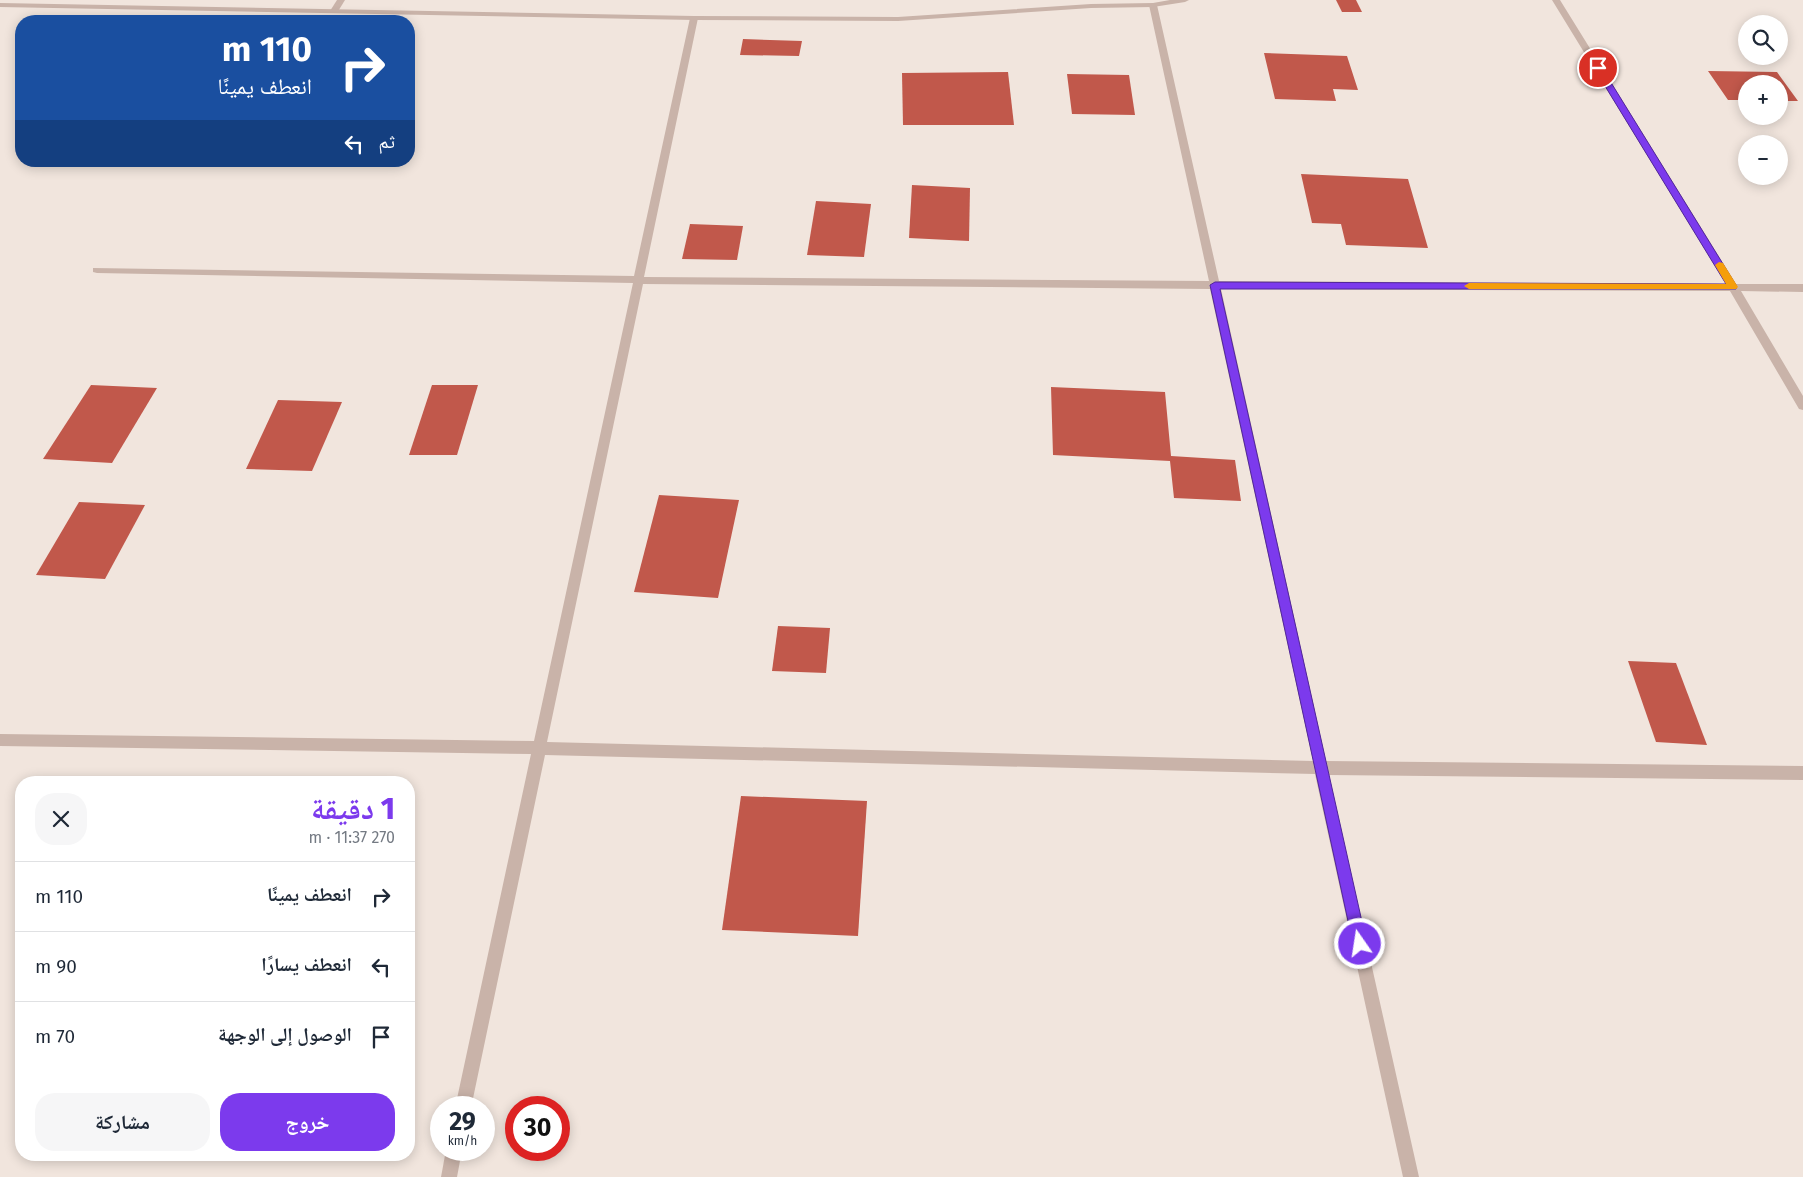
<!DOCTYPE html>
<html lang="ar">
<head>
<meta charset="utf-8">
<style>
  :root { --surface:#fff; --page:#f6f6f7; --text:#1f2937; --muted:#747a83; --line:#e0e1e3; --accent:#7c3aed }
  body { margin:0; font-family:"Fira Sans","Noto Naskh Arabic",sans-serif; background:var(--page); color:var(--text); direction:rtl; height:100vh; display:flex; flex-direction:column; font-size:19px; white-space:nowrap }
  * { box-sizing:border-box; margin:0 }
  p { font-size:16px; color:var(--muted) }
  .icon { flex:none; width:28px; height:28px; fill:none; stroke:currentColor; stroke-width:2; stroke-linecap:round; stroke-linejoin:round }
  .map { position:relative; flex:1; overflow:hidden; direction:ltr }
  .panel { position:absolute; left:15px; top:776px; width:400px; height:385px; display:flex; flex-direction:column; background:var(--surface); border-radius:20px; box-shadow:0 2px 12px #0003; direction:rtl }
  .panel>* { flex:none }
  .hud { position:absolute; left:15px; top:15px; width:400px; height:152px; border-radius:20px; box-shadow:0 2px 12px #0003; direction:rtl; background:#1a4fa0; color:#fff; overflow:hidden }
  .fabs { position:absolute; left:1738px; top:15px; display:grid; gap:10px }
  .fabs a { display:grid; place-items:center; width:50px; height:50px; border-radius:50%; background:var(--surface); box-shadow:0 2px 12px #0003; font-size:25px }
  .speed { position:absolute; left:430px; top:1096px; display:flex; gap:10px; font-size:25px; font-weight:700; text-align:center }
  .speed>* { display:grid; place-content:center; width:65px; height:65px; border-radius:50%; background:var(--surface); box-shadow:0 2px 12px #0003; line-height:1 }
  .speed small { font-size:12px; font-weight:400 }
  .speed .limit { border:8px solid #d22; background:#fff; color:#111 }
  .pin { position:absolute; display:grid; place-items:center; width:42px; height:42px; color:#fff; margin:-21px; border:2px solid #fff; border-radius:50%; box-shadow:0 1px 5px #0007 }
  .me { position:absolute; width:55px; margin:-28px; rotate:347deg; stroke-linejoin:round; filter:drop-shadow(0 0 4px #0008) }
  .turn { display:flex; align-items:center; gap:18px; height:105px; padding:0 20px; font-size:22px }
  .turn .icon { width:65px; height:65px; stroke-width:2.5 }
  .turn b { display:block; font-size:35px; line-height:42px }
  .then { display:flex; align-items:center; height:48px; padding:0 20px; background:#0003; gap:10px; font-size:19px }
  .round { display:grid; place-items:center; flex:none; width:52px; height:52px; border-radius:20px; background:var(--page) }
  .head { display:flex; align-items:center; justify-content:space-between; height:85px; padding:0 20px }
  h1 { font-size:30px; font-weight:800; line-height:38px; color:var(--accent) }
  .primary-button { display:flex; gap:10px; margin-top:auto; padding:10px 20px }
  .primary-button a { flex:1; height:58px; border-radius:20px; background:var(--accent); color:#fff; font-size:20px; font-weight:800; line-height:58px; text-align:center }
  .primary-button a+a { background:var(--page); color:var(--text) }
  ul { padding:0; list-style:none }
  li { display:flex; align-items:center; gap:15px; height:70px; padding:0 20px; border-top:1px solid var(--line) }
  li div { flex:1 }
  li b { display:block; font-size:19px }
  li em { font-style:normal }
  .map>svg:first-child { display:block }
  .building { fill:#c1584b }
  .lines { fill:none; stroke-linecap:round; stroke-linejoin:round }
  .service { fill:#c9b3a9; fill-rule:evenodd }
  .minor { fill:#c9b3a9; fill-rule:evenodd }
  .tertiary { fill:#c9b3a9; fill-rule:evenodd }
  .route { fill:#7c3aed; stroke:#51269a }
  .slow { fill:#f59e0b }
</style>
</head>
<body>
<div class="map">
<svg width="1803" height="1177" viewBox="0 0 1803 1177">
  <rect width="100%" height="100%" fill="#f1e5dd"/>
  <g class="building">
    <path d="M1336 0H1356L1362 12H1342Z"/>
    <path d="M743 39 802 41 799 56 740 55Z"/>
    <path d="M1264 53 1347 56 1358 90 1333 89 1336 101 1275 99Z"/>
    <path d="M1708 71 1777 72 1798 101H1779V84H1746V100H1728Z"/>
    <path d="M1008 72 1014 125H903L902 73Z"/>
    <path d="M1067 74 1129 75 1135 115 1072 114Z"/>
    <path d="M1301 174 1408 179 1428 248 1346 245 1341 224 1312 223Z"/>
    <path d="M912 185 970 188 969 241 909 238Z"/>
    <path d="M816 201 871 204 864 257 807 255Z"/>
    <path d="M690 224 743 226 737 260 682 259Z"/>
    <path d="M91 385 157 388 112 463 43 459Z"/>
    <path d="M432 385H478L457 455H409Z"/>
    <path d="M1051 387 1165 392 1171 456 1235 460 1241 501 1174 498 1170 461 1053 455Z"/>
    <path d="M278 400 342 402 312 471 246 469Z"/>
    <path d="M659 495 739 500 718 598 634 592Z"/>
    <path d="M79 502 145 505 105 579 36 575Z"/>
    <path d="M778 626 830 628 826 673 772 671Z"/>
    <path d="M1628 661 1676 663 1707 745 1656 742Z"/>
    <path d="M741 796 867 801 858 936 722 930Z"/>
  </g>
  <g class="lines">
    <path class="service" d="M337 0H345L337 13H331L330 11Z"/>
    <g class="minor">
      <path d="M1552 0H1560L1736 284H1803V292L1741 291 1803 396V410L1799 409 1730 291 1221 289 1326 761 1803 766V780L1329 775 1419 1177H1403L1315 774 545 755 471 1108H455L531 754 0 746V734L534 741 633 283 97 273 93 272V268L634 276 690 18 694 16 698 18 644 277 1209 281 1149 5 1153 3 1157 5 1219 281 1726 284ZM643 284 1210 289 1313 761 547 742Z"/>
      <path d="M446 1150H462L457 1177H441Z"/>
    </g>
    <path class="tertiary" d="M1170 0H1189L1185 2 1153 7 1091 8 898 21 694 20 0 7V3L694 16 898 17 1091 4 1153 3Z"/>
  </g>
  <path class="route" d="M1598 65 1602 68 1736 285V289H1220L1367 944 1365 948 1360 950 1355 948 1353 944 1210 285 1215 282 1726 284 1594 68Z"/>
  <path class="slow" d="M1719 262 1723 263 1738 287 1736 289H1469L1464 286 1469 283 1726 284 1715 265Z"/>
</svg>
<div class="fabs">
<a><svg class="icon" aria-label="search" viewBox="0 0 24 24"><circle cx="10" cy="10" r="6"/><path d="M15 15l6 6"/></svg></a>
<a>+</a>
<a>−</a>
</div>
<div class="speed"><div>29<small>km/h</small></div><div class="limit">30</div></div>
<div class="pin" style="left:1598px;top:68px;background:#d93025"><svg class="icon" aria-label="arrive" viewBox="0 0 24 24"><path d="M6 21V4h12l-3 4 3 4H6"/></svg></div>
<svg class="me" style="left:1360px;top:944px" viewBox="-20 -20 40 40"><circle r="17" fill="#7c3aed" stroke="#fff" stroke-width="3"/><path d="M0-11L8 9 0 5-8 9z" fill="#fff"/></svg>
<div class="hud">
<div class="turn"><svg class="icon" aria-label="right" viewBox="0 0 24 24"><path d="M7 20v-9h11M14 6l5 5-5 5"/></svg><div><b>110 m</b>انعطف يمينًا</div></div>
<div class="then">ثم<svg class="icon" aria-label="left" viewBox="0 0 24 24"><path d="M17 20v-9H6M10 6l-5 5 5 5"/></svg></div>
</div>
<section class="panel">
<div class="head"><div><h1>1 دقيقة</h1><p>270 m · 11:37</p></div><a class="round"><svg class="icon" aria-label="close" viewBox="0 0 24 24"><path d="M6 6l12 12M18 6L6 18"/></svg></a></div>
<ul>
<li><svg class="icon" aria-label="right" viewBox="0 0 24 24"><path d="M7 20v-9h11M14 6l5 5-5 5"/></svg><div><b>انعطف يمينًا</b></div><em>110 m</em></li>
<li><svg class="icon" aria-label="left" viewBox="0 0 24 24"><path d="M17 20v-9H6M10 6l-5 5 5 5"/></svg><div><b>انعطف يسارًا</b></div><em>90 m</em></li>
<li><svg class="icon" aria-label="arrive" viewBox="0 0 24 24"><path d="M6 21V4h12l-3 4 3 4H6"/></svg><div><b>الوصول إلى الوجهة</b></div><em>70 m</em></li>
</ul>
<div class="primary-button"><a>خروج</a><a>مشاركة</a></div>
</section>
</div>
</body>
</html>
